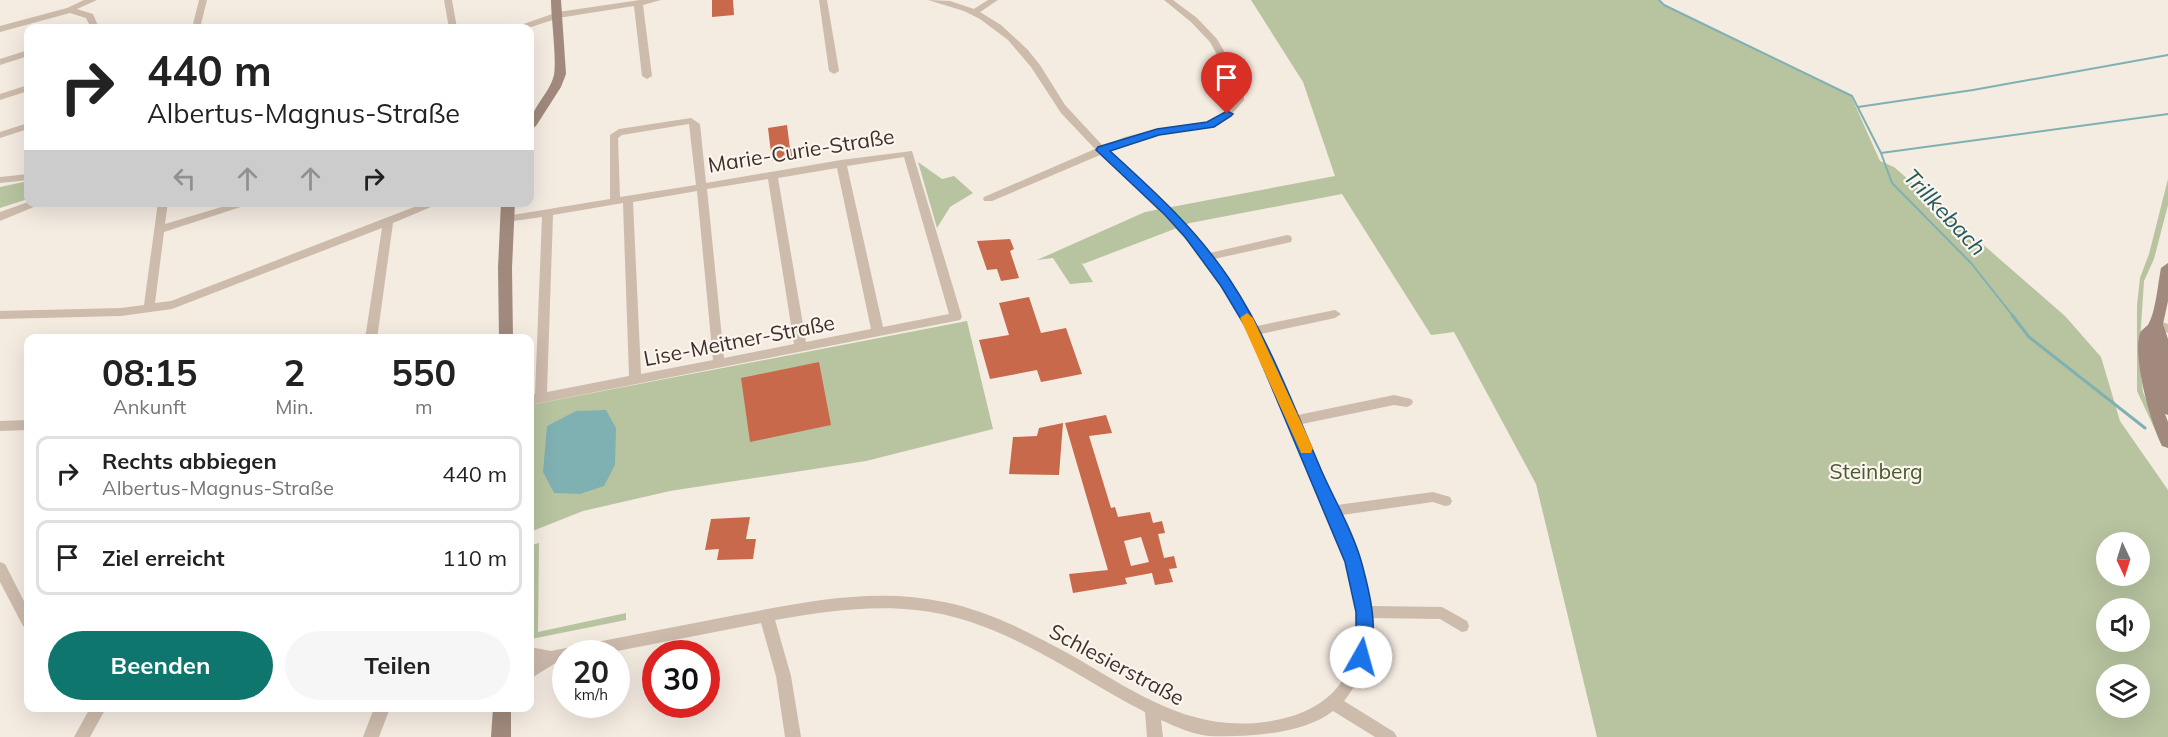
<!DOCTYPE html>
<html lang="de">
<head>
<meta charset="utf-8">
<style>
  :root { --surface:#fff; --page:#f6f6f6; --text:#222; --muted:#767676; --line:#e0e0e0; --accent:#0f766e }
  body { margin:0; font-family:Mulish,sans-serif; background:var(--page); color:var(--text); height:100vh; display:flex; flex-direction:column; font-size:22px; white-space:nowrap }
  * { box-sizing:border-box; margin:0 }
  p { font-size:20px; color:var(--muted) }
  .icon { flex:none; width:33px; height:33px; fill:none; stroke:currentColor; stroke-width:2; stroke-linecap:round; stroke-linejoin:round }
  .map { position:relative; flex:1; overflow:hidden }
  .details { position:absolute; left:24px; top:334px; width:510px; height:378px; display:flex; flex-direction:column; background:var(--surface); border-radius:12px; box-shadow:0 6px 24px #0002 }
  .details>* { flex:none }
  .top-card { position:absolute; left:24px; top:24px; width:510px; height:183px; border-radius:12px; box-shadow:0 6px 24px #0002; background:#fff; color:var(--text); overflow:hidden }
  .needle { width:39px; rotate:176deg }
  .buttons { position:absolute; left:2096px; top:532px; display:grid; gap:12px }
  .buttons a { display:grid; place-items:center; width:54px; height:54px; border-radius:50%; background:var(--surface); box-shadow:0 6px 24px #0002; font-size:30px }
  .speed { position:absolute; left:552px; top:640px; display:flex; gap:12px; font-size:30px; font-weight:700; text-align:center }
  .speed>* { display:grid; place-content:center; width:78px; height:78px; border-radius:50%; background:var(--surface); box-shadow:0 6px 24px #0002; line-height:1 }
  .speed small { font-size:15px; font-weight:400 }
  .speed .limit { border:9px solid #d22; background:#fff; color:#111 }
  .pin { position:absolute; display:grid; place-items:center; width:51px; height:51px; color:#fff; margin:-62px -26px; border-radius:50% 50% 50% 0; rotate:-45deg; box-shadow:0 0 6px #0007 }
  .pin .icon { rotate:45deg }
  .me { position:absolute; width:66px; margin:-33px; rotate:7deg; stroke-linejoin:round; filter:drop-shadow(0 0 4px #0008) }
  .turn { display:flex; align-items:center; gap:21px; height:126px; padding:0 24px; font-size:27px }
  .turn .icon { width:78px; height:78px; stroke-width:2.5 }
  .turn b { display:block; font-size:42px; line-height:51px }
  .lanes { display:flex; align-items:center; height:57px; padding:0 24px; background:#0003; justify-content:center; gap:30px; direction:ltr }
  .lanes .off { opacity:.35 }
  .eta { display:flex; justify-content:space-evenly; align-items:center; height:102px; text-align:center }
  .eta b { font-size:36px; font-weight:700; line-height:42px }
  .cta { display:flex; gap:12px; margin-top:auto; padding:12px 24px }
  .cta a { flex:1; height:69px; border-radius:36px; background:var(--accent); color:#fff; font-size:24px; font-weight:700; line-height:69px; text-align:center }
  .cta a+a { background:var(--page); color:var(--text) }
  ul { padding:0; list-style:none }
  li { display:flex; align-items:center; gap:18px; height:75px; margin:0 12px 9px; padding:0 12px; border:3px solid var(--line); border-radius:12px }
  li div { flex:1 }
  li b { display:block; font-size:22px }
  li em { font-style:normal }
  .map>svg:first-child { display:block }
  .green { fill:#b8c4a0; fill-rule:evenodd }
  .water { fill:#7fb0b2 }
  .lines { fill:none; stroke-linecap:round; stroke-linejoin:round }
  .stream-far1 { stroke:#7fb0b2; stroke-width:2 }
  .stream { stroke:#7fb0b2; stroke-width:3 }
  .building { fill:#c8694b; fill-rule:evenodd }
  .minor { fill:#cdbbac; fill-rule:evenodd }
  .tertiary { fill:#cdbbac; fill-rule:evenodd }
  .secondary { fill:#a18a7d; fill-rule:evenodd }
  .route { fill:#1a73e8; stroke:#114b97; stroke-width:1.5 }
  .slow { fill:#f59e0b }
  .labels { text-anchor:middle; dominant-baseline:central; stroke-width:4.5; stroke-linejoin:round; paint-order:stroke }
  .street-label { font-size:21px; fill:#3b302b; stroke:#fbf5ee }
  .park-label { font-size:21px; fill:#4a5a2e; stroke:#fbf5ee }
  .water-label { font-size:22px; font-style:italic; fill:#1f5a5e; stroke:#fbf5ee }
</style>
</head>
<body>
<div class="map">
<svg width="2168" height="737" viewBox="0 0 2168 737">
  <rect width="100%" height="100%" fill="#f4ebe1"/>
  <g class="green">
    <path d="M1251 0H1658L1663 5 1851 96 1880 161 1894 167 2065 316 2101 357 2120 421 2168 490V737H1597L1536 484 1454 332 1431 335 1342 194 1190 223 1083 264 1081 262 1093 282 1070 284 1053 258 1037 260 1145 212 1335 176 1303 82ZM2106 543H2139V576H2106ZM2106 609H2139V642H2106ZM2106 675H2139V708H2106Z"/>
    <path d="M918 162 942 179 954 176 973 193 950 207 937 228Z"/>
    <path d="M2168 179V205L2154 259 2144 281 2139 356 2143 392 2160 435 2157 434 2137 391V305L2140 278 2149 254Z"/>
    <path d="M28 181V199L0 208V187Z"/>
    <path d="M967 321 993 429 866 461 670 491 583 511 530 532V405Z"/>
    <path d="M539 543 538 632 626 613V620L531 639V545Z"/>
  </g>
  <path class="water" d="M606 410 616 428 615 465 604 486 580 494 554 493 543 472 547 426 576 411Z"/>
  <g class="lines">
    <g class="stream-far1">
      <path d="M1659 0 1664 5 1852 96 1881 153 1892 183 1971 263 2013 316"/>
      <path d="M1858 107 1973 90 2168 55"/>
      <path d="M1881 153 2168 114"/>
    </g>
    <path class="stream" d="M2012 315 2029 337 2145 428"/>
  </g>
  <g class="building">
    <path d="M712 0H733L734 15 712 17Z"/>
    <path d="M787 125 790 149 797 148 798 157 772 161 768 128Z"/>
    <path d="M1010 239 1014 249 1010 251 1019 278 1001 281 997 269 987 270 977 241Z"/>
    <path d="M1029 297 1041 333 1066 328 1082 374 1041 382 1037 370 990 379 979 340 1009 335 999 303Z"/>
    <path d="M819 362 831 425 750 442 741 378Z"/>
    <path d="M1106 415 1112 433 1089 436 1111 508 1115 507 1118 517 1150 512 1153 523 1162 521 1165 533 1158 534 1164 558 1174 556 1177 568 1169 569 1173 582 1155 585 1152 573 1125 578 1127 584 1073 593 1069 574 1108 570 1065 423ZM1141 537 1149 562 1131 566 1124 541Z"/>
    <path d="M1063 423 1059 475 1009 474 1013 437 1037 436 1039 428Z"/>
    <path d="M750 517 746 539H756L753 559 717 560 719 549 705 550 711 519Z"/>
  </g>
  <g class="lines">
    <g class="minor">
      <path d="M84 0H97L77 9 93 14 99 28H91L86 18 70 13 0 32V26L67 8Z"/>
      <path d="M199 0H207L200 28H192Z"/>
      <path d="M444 0H452L457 28H449Z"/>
      <path d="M640 0H661L643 5 652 76 647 79 642 76 634 6 558 18 554 15 558 12Z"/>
      <path d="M819 0H827L839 71 834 74 829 71Z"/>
      <path d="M928 0 950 1 974 9 988 0H998L980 12 1001 25 1027 49 1040 65 1065 105 1103 146 1125 137 1157 129 1207 122 1224 112 1234 100V85L1210 42 1191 22 1164 0H1173L1197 18 1217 39 1244 85V100L1230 116 1213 127 1157 135 1131 141 1108 151 1176 214 1210 253 1287 235 1291 236 1292 239 1291 242 1214 259 1241 299 1257 326 1335 310 1341 314 1335 318 1261 334 1298 415 1394 395 1411 399 1413 402 1411 405 1407 407 1394 405 1302 424 1337 505 1433 492 1450 497 1452 501 1450 505 1445 506 1433 502 1342 515 1363 573 1370 606 1442 607 1467 621 1469 626 1467 631 1462 632 1440 619 1371 618C1373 648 1363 678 1344 701L1394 732 1397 737H1375L1333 711C1302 735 1247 737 1209 736 1192 734 1176 727 1161 720L1163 737H1147L1145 712C1071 674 1002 619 916 610 869 605 821 612 775 620L791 676 801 737H785L776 676 761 623 602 654H566V662L554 664 530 679V664L534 661 530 660V647L551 651C612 639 674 627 736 615 804 602 875 587 944 602 989 611 1031 633 1071 655 1134 691 1188 732 1265 722 1294 718 1322 708 1340 684 1387 617 1329 521 1303 458 1277 396 1254 331 1215 276 1182 230 1141 193 1100 155L992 201H984L983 199 984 197 1095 149 1061 113 1031 67 1008 40 980 19 964 11Z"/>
      <path d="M28 50V56L0 65V59Z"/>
      <path d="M28 85V91L0 100V94Z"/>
      <path d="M691 118 700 124 706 183 841 160 912 151 962 317 960 320 530 405V395L535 394 542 217 507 222 502 219 507 216 610 199V135L619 129ZM689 124 696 185 620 197 618 138 622 135ZM904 157 949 314 883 327 847 166ZM837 168 871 329 806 342 778 178ZM768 179 794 344 724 358 707 189ZM697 191 713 360 641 374 633 202ZM623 203 629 376 547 392 553 215Z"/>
      <path d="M28 123V129L0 138V132Z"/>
      <path d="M28 174V180L0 183V177Z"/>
      <path d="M158 202H168L165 224 238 202H256L164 232 155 303 171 301 427 202H443L393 223 377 339H365L382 228 172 309 121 316 0 319V311L121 308 144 305Z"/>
      <path d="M2156 320 2168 324V333L2152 327 2150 324 2152 321Z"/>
      <path d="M28 420V430L0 431V421Z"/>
      <path d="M0 562 5 564 28 609V628L23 626 0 582Z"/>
      <path d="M90 708H106L90 737H74Z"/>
      <path d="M374 708H390L379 737H363Z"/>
    </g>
    <g class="tertiary">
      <path d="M558 12 562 13V17L528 28H512Z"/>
      <path d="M28 202H46L0 221V212Z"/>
    </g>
    <g class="secondary">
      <path d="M551 0H561L566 74 561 87 536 126 530 130C528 109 549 96 554 75 557 60 551 18 551 0Z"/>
      <path d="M501 202H515L512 268 513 339H499L498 268Z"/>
      <path d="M2168 263V301L2163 324 2168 339V415L2165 414 2168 422V448L2162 446C2151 424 2132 357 2140 333 2142 329 2147 327 2149 323 2156 310 2158 283 2161 268Z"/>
      <path d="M493 708H511V737H491Z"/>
    </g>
  </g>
  <path class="route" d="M1227 111 1233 114 1231 116 1214 127 1159 135 1110 151C1154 191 1197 230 1230 280 1269 339 1294 407 1322 472 1335 501 1354 534 1362 564 1370 594 1380 632 1367 662L1361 664 1355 662 1352 657 1356 633V612L1345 562 1248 331 1221 286 1185 237 1165 215 1096 150 1098 147 1157 129 1207 122Z"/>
  <path class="slow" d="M1247 313 1253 318 1313 448 1311 453H1301L1299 448 1240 318Z"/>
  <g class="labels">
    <g class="street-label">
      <text transform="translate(801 150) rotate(-9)">Marie-Curie-Straße</text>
      <text transform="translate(739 340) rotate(-11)">Lise-Meitner-Straße</text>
      <text transform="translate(1117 664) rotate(28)">Schlesierstraße</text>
    </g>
    <g class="park-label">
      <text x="1876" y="471">Steinberg</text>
    </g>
    <g class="water-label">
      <text transform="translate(1945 212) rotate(47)">Trillkebach</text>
    </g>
  </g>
</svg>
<div class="buttons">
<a><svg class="needle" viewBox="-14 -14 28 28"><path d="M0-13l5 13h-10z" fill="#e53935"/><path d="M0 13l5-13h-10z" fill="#767676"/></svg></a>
<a><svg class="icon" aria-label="sound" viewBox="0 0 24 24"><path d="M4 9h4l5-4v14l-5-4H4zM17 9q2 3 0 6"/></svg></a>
<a><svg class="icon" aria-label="layers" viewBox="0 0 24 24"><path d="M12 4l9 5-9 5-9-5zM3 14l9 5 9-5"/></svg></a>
</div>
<div class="speed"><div>20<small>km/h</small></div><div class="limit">30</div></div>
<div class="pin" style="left:1227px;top:114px;background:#d93025"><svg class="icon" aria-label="arrive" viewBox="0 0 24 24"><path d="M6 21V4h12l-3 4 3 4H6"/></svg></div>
<svg class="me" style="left:1361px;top:657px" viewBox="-20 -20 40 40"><circle r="19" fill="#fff"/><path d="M0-13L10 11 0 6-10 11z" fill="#1a73e8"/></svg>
<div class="top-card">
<div class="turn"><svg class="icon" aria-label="right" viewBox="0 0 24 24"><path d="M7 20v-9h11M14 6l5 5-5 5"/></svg><div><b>440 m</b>Albertus-Magnus-Straße</div></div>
<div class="lanes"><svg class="icon off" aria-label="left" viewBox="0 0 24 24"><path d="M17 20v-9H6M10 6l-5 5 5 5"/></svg><svg class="icon off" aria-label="ahead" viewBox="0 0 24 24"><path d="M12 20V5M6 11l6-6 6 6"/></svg><svg class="icon off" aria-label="ahead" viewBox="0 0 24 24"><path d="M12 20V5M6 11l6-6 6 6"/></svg><svg class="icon" aria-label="right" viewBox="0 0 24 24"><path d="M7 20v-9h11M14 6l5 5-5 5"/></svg></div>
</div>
<section class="details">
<div class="eta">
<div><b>08:15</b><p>Ankunft</p></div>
<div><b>2</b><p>Min.</p></div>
<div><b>550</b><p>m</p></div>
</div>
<ul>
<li><svg class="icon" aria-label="right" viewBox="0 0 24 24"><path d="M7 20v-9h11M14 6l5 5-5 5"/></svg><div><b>Rechts abbiegen</b><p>Albertus-Magnus-Straße</p></div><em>440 m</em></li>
<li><svg class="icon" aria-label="arrive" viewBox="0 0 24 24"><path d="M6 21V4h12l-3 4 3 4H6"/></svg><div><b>Ziel erreicht</b></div><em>110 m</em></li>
</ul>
<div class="cta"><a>Beenden</a><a>Teilen</a></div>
</section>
</div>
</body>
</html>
